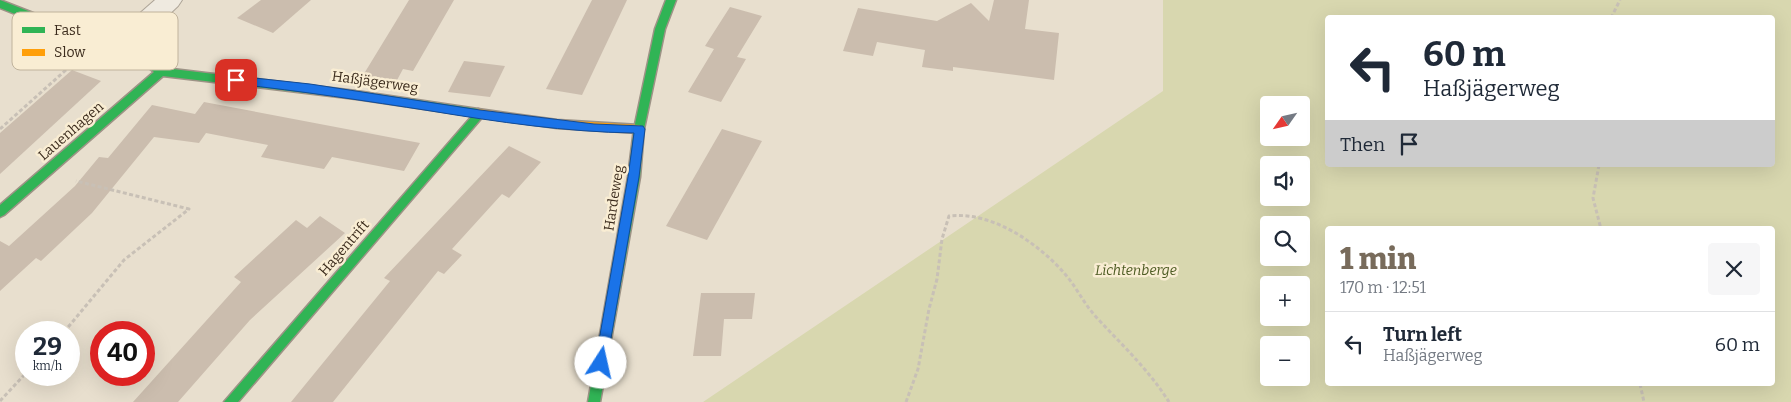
<!DOCTYPE html>
<html lang="en">
<head>
<meta charset="utf-8">
<style>
  :root { --surface:#fff; --page:#f6f6f7; --text:#1f2937; --muted:#747a83; --line:#e0e1e3; --accent:#786b5b }
  body { margin:0; font-family:Bitter,serif; background:var(--page); color:var(--text); height:100vh; display:flex; flex-direction:column; font-size:19px; white-space:nowrap }
  * { box-sizing:border-box; margin:0 }
  p { font-size:16px; color:var(--muted) }
  .icon { flex:none; width:28px; height:28px; fill:none; stroke:currentColor; stroke-width:2; stroke-linecap:round; stroke-linejoin:round }
  .map { position:relative; flex:1; overflow:hidden }
  .details { position:absolute; left:1325px; top:226px; width:450px; height:160px; display:flex; flex-direction:column; background:var(--surface); border-radius:5px; box-shadow:0 5px 20px #0002 }
  .details>* { flex:none }
  .guide { position:absolute; left:1325px; top:15px; width:450px; height:152px; border-radius:5px; box-shadow:0 5px 20px #0002; background:#fff; color:var(--text); overflow:hidden }
  .needle { width:32px; rotate:236deg }
  .fabs { position:absolute; left:1260px; top:96px; display:grid; gap:10px }
  .fabs a { display:grid; place-items:center; width:50px; height:50px; border-radius:5px; background:var(--surface); box-shadow:0 5px 20px #0002; font-size:25px }
  .speed { position:absolute; left:15px; top:321px; display:flex; gap:10px; font-size:25px; font-weight:700; text-align:center }
  .speed>* { display:grid; place-content:center; width:65px; height:65px; border-radius:50%; background:var(--surface); box-shadow:0 5px 20px #0002; line-height:1 }
  .speed small { font-size:12px; font-weight:400 }
  .speed .limit { border:8px solid #d22; background:#fff; color:#111 }
  .pin { position:absolute; display:grid; place-items:center; width:42px; height:42px; color:#fff; margin:-21px; border-radius:10px; box-shadow:0 2px 8px #0006 }
  .me { position:absolute; width:55px; margin:-28px; rotate:10deg; stroke-linejoin:round; filter:drop-shadow(0 0 4px #0008) }
  .turn { display:flex; align-items:center; gap:18px; height:105px; padding:0 15px; font-size:22px }
  .turn .icon { width:65px; height:65px; stroke-width:2.5 }
  .turn b { display:block; font-size:35px; line-height:42px }
  .then { display:flex; align-items:center; height:48px; padding:0 15px; background:#0003; gap:10px; font-size:19px }
  .round { display:grid; place-items:center; flex:none; width:52px; height:52px; border-radius:5px; background:var(--page) }
  .overview { display:flex; align-items:center; justify-content:space-between; height:85px; padding:0 15px }
  h1 { font-size:30px; font-weight:800; line-height:38px; color:var(--accent) }
  ul { padding:0; list-style:none }
  li { display:flex; align-items:center; gap:15px; height:65px; padding:0 15px; border-top:1px solid var(--line) }
  li div { flex:1 }
  li b { display:block; font-size:19px }
  li em { font-style:normal }
  .map>svg:first-child { display:block }
  .green { fill:#d8d7af; fill-rule:evenodd }
  .building { fill:#cbbdae }
  .lines { fill:none; stroke-linecap:round; stroke-linejoin:round }
  .street-casing { stroke:#ada497; stroke-width:2 }
  .fast-casing { stroke:#9d9386; stroke-width:3 }
  .slow-casing { stroke:#9d9386; stroke-width:3 }
  .path { stroke:#c8c0b6; stroke-width:3; stroke-dasharray:4 2.5; stroke-linecap:butt }
  .street { fill:#efeae0; fill-rule:evenodd }
  .fast { fill:#30b455; fill-rule:evenodd }
  .slow { fill:#ff9f0a; fill-rule:evenodd }
  .route { fill:#1a73e8; stroke:#114b97 }
  .labels { text-anchor:middle; dominant-baseline:central; stroke-width:5; stroke-linejoin:round; paint-order:stroke }
  .street-label { font-size:14px; fill:#3c2c1d; stroke:#f9edd3 }
  .park-label { font-size:14px; font-style:italic; fill:#4d5b22; stroke:#f9edd3 }
  .key { fill:#f9edd3; stroke:#c0b39c; stroke-width:1 }
  .key-label { font-size:14px; fill:#3c2c1d }
</style>
</head>
<body>
<div class="map">
<svg width="1791" height="402" viewBox="0 0 1791 402">
  <rect width="100%" height="100%" fill="#e8dfce"/>
  <path class="green" d="M1163 0H1791V402H703L1163 91ZM1328 18H1772V165H1328ZM1269 105H1301V138H1269ZM1269 165H1301V198H1269ZM1269 225H1301V258H1269ZM1328 229H1772V384H1328ZM1269 285H1301V318H1269ZM1269 345H1301V378H1269Z"/>
  <g class="building">
    <path d="M261 0H311L273 33 237 18Z"/>
    <path d="M409 0H454L413 71 403 69 396 82 362 77Z"/>
    <path d="M592 0H627L582 95 546 89Z"/>
    <path d="M994 0H1029L1025 29 1059 33 1054 80 953 67V71L922 67 925 50 877 42 873 56 843 51 858 8 937 21 971 3 989 21Z"/>
    <path d="M730 7 762 16 737 57 746 59 721 102 688 92 714 49 705 46Z"/>
    <path d="M464 61 505 66 490 97 448 92Z"/>
    <path d="M72 70 101 81 0 174V133Z"/>
    <path d="M204 102 420 143 404 171 332 157 324 169 261 157 268 145 206 133 199 143 154 137 92 213 41 261 36 258 0 291V241L9 246 75 186 99 157 108 158 152 105 195 114Z"/>
    <path d="M722 129 762 141 707 240 666 226Z"/>
    <path d="M509 146 541 162 509 198 502 194 452 249 462 255 444 274 438 271 333 402H291L390 281 384 278Z"/>
    <path d="M320 216 345 233 250 320 178 402H133L241 282 234 277 296 220 307 228Z"/>
    <path d="M701 293H755L752 319H724L721 356H693Z"/>
  </g>
  <g class="lines">
    <defs>
      <path id="street" d="M155 0H182L178 6 124 57 115 59 106 57 103 50 106 43Z"/>
      <g id="fast">
        <path d="M0 0 156 61 164 68 356 91 478 109 484 111 485 114 238 402H224L472 116 356 99 163 76 4 215 0 217V205L154 72 148 67 0 8Z"/>
        <path d="M666 0H676L665 29 644 129 640 177 600 402H588L628 177 634 129 655 29Z"/>
      </g>
      <path id="slow" d="M478 109 557 120 639 125 644 129 639 133 557 128 478 117 473 113Z"/>
    </defs>
    <use href="#street" class="street-casing"/>
    <use href="#fast" class="fast-casing"/>
    <use href="#slow" class="slow-casing"/>
    <g class="path">
      <path d="M1611 18 1620 0"/>
      <path d="M0 129 76 61"/>
      <path d="M1599 165 1593 198 1601 229"/>
      <path d="M64 332 124 260 189 209 76 181"/>
      <path d="M1640 384 1644 402"/>
      <path d="M0 401 26 373"/>
      <path d="M906 402 918 369 929 309 937 279 942 239 949 216C992 211 1038 243 1065 274 1077 288 1084 304 1097 318 1122 345 1149 370 1169 402"/>
    </g>
    <use href="#street" class="street"/>
    <use href="#fast" class="fast"/>
    <use href="#slow" class="slow"/>
  </g>
  <path class="route" d="M236 76 310 84 480 110 594 124 643 126 645 129 639 177 606 367 601 369 597 367 595 363 628 177 634 133C566 132 498 122 431 111 366 101 301 91 236 84L230 80Z"/>
  <g class="labels">
    <g class="street-label">
      <text transform="translate(375 82) rotate(8)">Haßjägerweg</text>
      <text transform="translate(71 131) rotate(-41)">Lauenhagen</text>
      <text transform="translate(614 198) rotate(-81)">Hardeweg</text>
      <text transform="translate(344 248) rotate(-49)">Hagentrift</text>
    </g>
    <g class="park-label">
      <text x="1136" y="270">Lichtenberge</text>
    </g>
  </g>
  <rect x="12" y="12" width="166" height="58" rx="8" class="key"/>
  <rect x="22" y="27" width="23" height="6" fill="#30b455"/>
  <rect x="22" y="49" width="23" height="7" fill="#ff9f0a"/>
  <g class="key-label">
    <text x="54" y="35">Fast</text>
    <text x="54" y="57">Slow</text>
  </g>
</svg>
<div class="fabs">
<a><svg class="needle" viewBox="-14 -14 28 28"><path d="M0-13l5 13h-10z" fill="#e53935"/><path d="M0 13l5-13h-10z" fill="#747a83"/></svg></a>
<a><svg class="icon" aria-label="sound" viewBox="0 0 24 24"><path d="M4 9h4l5-4v14l-5-4H4zM17 9q2 3 0 6"/></svg></a>
<a><svg class="icon" aria-label="search" viewBox="0 0 24 24"><circle cx="10" cy="10" r="6"/><path d="M15 15l6 6"/></svg></a>
<a>+</a>
<a>−</a>
</div>
<div class="speed"><div>29<small>km/h</small></div><div class="limit">40</div></div>
<div class="pin" style="left:236px;top:80px;background:#d93025"><svg class="icon" aria-label="arrive" viewBox="0 0 24 24"><path d="M6 21V4h12l-3 4 3 4H6"/></svg></div>
<svg class="me" style="left:601px;top:363px" viewBox="-20 -20 40 40"><circle r="19" fill="#fff"/><path d="M0-13L10 11 0 6-10 11z" fill="#1a73e8"/></svg>
<div class="guide">
<div class="turn"><svg class="icon" aria-label="left" viewBox="0 0 24 24"><path d="M17 20v-9H6M10 6l-5 5 5 5"/></svg><div><b>60 m</b>Haßjägerweg</div></div>
<div class="then">Then<svg class="icon" aria-label="arrive" viewBox="0 0 24 24"><path d="M6 21V4h12l-3 4 3 4H6"/></svg></div>
</div>
<section class="details">
<div class="overview"><div><h1>1 min</h1><p>170 m · 12:51</p></div><a class="round"><svg class="icon" aria-label="close" viewBox="0 0 24 24"><path d="M6 6l12 12M18 6L6 18"/></svg></a></div>
<ul>
<li><svg class="icon" aria-label="left" viewBox="0 0 24 24"><path d="M17 20v-9H6M10 6l-5 5 5 5"/></svg><div><b>Turn left</b><p>Haßjägerweg</p></div><em>60 m</em></li>
</ul>
</section>
</div>
</body>
</html>
